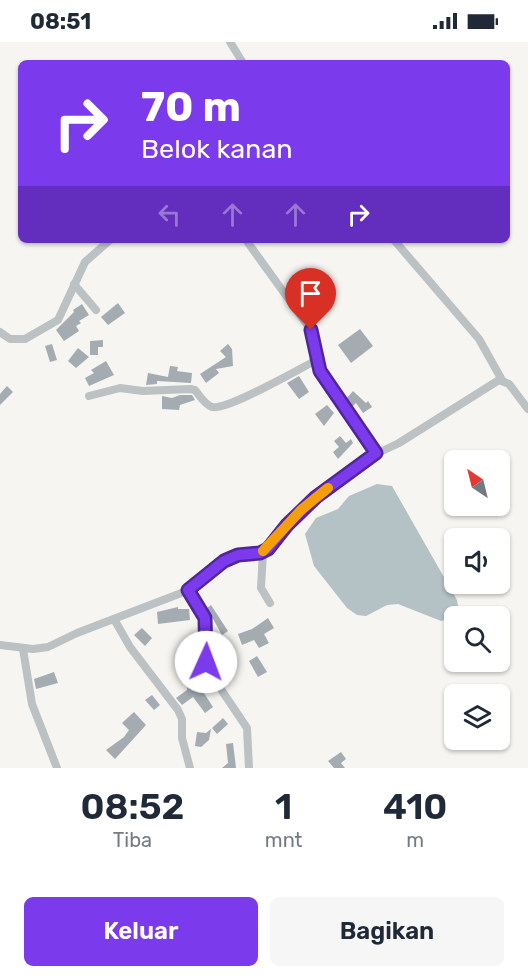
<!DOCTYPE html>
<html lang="id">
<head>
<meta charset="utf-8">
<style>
  :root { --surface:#fff; --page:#f6f6f7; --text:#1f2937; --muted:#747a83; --accent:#7c3aed }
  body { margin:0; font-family:Rubik,sans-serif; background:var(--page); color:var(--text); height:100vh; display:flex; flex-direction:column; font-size:22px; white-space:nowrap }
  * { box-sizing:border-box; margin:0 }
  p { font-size:20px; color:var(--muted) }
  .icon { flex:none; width:33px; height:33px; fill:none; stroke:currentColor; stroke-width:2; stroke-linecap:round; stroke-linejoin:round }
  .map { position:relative; height:726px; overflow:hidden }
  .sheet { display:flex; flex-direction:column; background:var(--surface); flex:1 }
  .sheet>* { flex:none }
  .hud { position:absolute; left:18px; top:18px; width:492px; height:183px; border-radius:9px; box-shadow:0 2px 4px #0004; background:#7c3aed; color:#fff; overflow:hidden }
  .needle { width:39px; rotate:325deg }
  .buttons { position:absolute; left:444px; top:408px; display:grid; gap:12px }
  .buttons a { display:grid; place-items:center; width:66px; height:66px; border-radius:9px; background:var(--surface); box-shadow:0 2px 4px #0004; font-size:30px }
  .pin { position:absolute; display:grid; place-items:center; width:51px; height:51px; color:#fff; margin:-62px -26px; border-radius:50% 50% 50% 0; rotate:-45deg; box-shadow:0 0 6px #0007 }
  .pin .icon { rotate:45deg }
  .me { position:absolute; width:66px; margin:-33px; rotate:2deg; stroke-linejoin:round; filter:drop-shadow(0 0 4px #0008) }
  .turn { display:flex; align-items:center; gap:21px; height:126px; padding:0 24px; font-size:27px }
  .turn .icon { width:78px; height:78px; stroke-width:2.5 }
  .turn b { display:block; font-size:42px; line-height:51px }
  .lanes { display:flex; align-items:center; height:57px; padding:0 24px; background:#0003; justify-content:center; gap:30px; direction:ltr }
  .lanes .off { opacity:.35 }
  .eta { display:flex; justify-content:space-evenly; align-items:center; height:102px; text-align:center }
  .eta b { font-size:36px; font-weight:600; line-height:42px }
  .button { display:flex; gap:12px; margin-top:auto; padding:12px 24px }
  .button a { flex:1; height:69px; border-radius:9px; background:var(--accent); color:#fff; font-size:24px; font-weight:600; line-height:69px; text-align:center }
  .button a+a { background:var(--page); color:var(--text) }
  .status { display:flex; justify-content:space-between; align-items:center; height:42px; padding:0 30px; background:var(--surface); direction:ltr }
  .status svg { height:16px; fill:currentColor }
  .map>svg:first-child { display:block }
  .water { fill:#b4c1c5 }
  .building { fill:#a4acb2 }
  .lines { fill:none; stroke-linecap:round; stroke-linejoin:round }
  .street { stroke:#bcc1c4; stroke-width:8 }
  .route-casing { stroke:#51269a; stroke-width:15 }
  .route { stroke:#7c3aed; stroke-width:10 }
  .slow { stroke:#f59e0b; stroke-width:10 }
</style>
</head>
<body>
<div class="status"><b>08:51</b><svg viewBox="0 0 49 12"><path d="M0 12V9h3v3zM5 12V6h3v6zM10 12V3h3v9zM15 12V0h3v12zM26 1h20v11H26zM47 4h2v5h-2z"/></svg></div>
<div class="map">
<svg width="528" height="726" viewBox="0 0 528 726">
  <rect width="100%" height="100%" fill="#f6f5f2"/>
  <path class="water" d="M377 442 392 444 457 558 458 564 449 577 441 579 398 562 387 563 366 574 357 573 347 566 314 524 305 492 316 476 338 467 349 454Z"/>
  <g class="building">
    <path d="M118 261 125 271 108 283 101 275Z"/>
    <path d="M82 262 89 273 79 279 81 281 76 284 79 289 64 299 56 288 74 270 73 268Z"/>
    <path d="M360 287 373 304 351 321 338 303Z"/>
    <path d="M103 298V305H98V313H90V299Z"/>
    <path d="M52 302 57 318 50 320 45 304Z"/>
    <path d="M228 302 232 307 233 324 216 327 219 331 206 341 200 332 226 315 220 309Z"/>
    <path d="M78 306 89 315 76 326 68 319Z"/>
    <path d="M106 319 114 333 89 344 85 336 94 331 91 328Z"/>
    <path d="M170 324 178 325 177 329 192 331 191 341 157 339V342L146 343 148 331 168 335Z"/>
    <path d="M299 334 309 350 299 357 287 341Z"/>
    <path d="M7 344 13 350 0 363V352Z"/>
    <path d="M353 349 366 361 368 359 372 365 363 371 356 361 352 365 346 357Z"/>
    <path d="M180 353H192L195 358 180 363 179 368 162 367V354L172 356Z"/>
    <path d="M327 363 334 371 324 384 315 372Z"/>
    <path d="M340 394 346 401 351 397 353 401 338 417 333 410 339 405 334 399Z"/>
    <path d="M211 563 228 589 222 593 207 566Z"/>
    <path d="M178 565V567H189L190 578 158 582 157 570Z"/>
    <path d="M268 576 274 586 264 592 269 601 259 606 254 598 242 603 238 592 252 587Z"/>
    <path d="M142 586 152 596 145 604 134 593Z"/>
    <path d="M257 614 267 630 258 635 249 619Z"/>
    <path d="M189 627 198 628 200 645 213 665 205 671 193 655 182 663 176 656 187 648Z"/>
    <path d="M54 630 58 641 36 647 34 637Z"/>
    <path d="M152 653 160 663 154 668 145 658Z"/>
    <path d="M134 670 146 683 115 717 106 708 124 695 129 688 122 681Z"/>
    <path d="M223 676 228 682 217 692 212 686Z"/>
    <path d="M211 687 209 698 201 705 195 704 197 690 206 691Z"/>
    <path d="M233 701 236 726H222L228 721 226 702Z"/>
    <path d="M341 710 346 717 341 721 345 726H334L328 719Z"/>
  </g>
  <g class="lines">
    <g class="street">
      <path d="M230 0 243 21"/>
      <path d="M246 198 311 288 320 329 376 412"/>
      <path d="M394 198 479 297 502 338"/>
      <path d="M74 242 96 268"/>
      <path d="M0 290 10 297H25L58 278 85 220 110 198"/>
      <path d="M89 354 120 346 143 349 190 347 195 348C200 354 204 362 212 365 227 369 300 326 317 318"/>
      <path d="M263 510 261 546 270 561"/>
      <path d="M188 548 205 575 204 612 212 634 247 686 249 726"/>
      <path d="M114 577 130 605 178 668 182 677V696L190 726"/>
      <path d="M0 603 33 607 48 605 77 591 184 550 214 525 232 515 263 510 316 455 376 412 399 401 499 338 509 342 528 367"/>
      <path d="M23 607 32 662 57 726"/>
    </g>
  </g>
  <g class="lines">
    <defs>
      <path id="route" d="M206 620 205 576 188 548 224 519 238 513 260 511 268 507 287 483 316 455 376 411 320 329 311 288"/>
    </defs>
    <use href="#route" class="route-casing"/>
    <use href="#route" class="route"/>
    <path class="slow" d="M263 509 301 468 328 446"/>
  </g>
</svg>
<div class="buttons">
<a><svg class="needle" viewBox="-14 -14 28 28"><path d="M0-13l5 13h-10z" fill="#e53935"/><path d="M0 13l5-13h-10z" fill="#747a83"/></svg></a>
<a><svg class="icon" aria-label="sound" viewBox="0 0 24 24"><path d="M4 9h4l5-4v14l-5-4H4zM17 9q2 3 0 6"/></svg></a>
<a><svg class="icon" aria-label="search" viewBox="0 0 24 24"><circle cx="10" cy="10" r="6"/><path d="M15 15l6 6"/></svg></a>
<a><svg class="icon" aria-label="layers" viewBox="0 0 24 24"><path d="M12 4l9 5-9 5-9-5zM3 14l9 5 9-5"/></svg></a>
</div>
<div class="pin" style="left:311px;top:288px;background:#d93025"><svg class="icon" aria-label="arrive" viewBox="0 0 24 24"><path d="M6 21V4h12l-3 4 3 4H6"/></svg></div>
<svg class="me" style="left:206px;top:620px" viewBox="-20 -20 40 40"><circle r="19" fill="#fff"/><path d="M0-13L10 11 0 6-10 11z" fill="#7c3aed"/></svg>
<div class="hud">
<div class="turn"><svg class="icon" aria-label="right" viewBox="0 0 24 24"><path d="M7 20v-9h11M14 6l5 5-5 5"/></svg><div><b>70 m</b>Belok kanan</div></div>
<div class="lanes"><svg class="icon off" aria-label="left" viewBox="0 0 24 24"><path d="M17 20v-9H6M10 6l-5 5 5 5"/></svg><svg class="icon off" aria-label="ahead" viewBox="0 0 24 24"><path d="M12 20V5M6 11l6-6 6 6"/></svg><svg class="icon off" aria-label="ahead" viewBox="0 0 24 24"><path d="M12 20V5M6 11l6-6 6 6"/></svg><svg class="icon" aria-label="right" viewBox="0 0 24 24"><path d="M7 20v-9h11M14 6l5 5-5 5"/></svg></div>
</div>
</div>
<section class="sheet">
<div class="eta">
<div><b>08:52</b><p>Tiba</p></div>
<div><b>1</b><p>mnt</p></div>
<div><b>410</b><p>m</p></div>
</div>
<div class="button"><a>Keluar</a><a>Bagikan</a></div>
</section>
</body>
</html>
